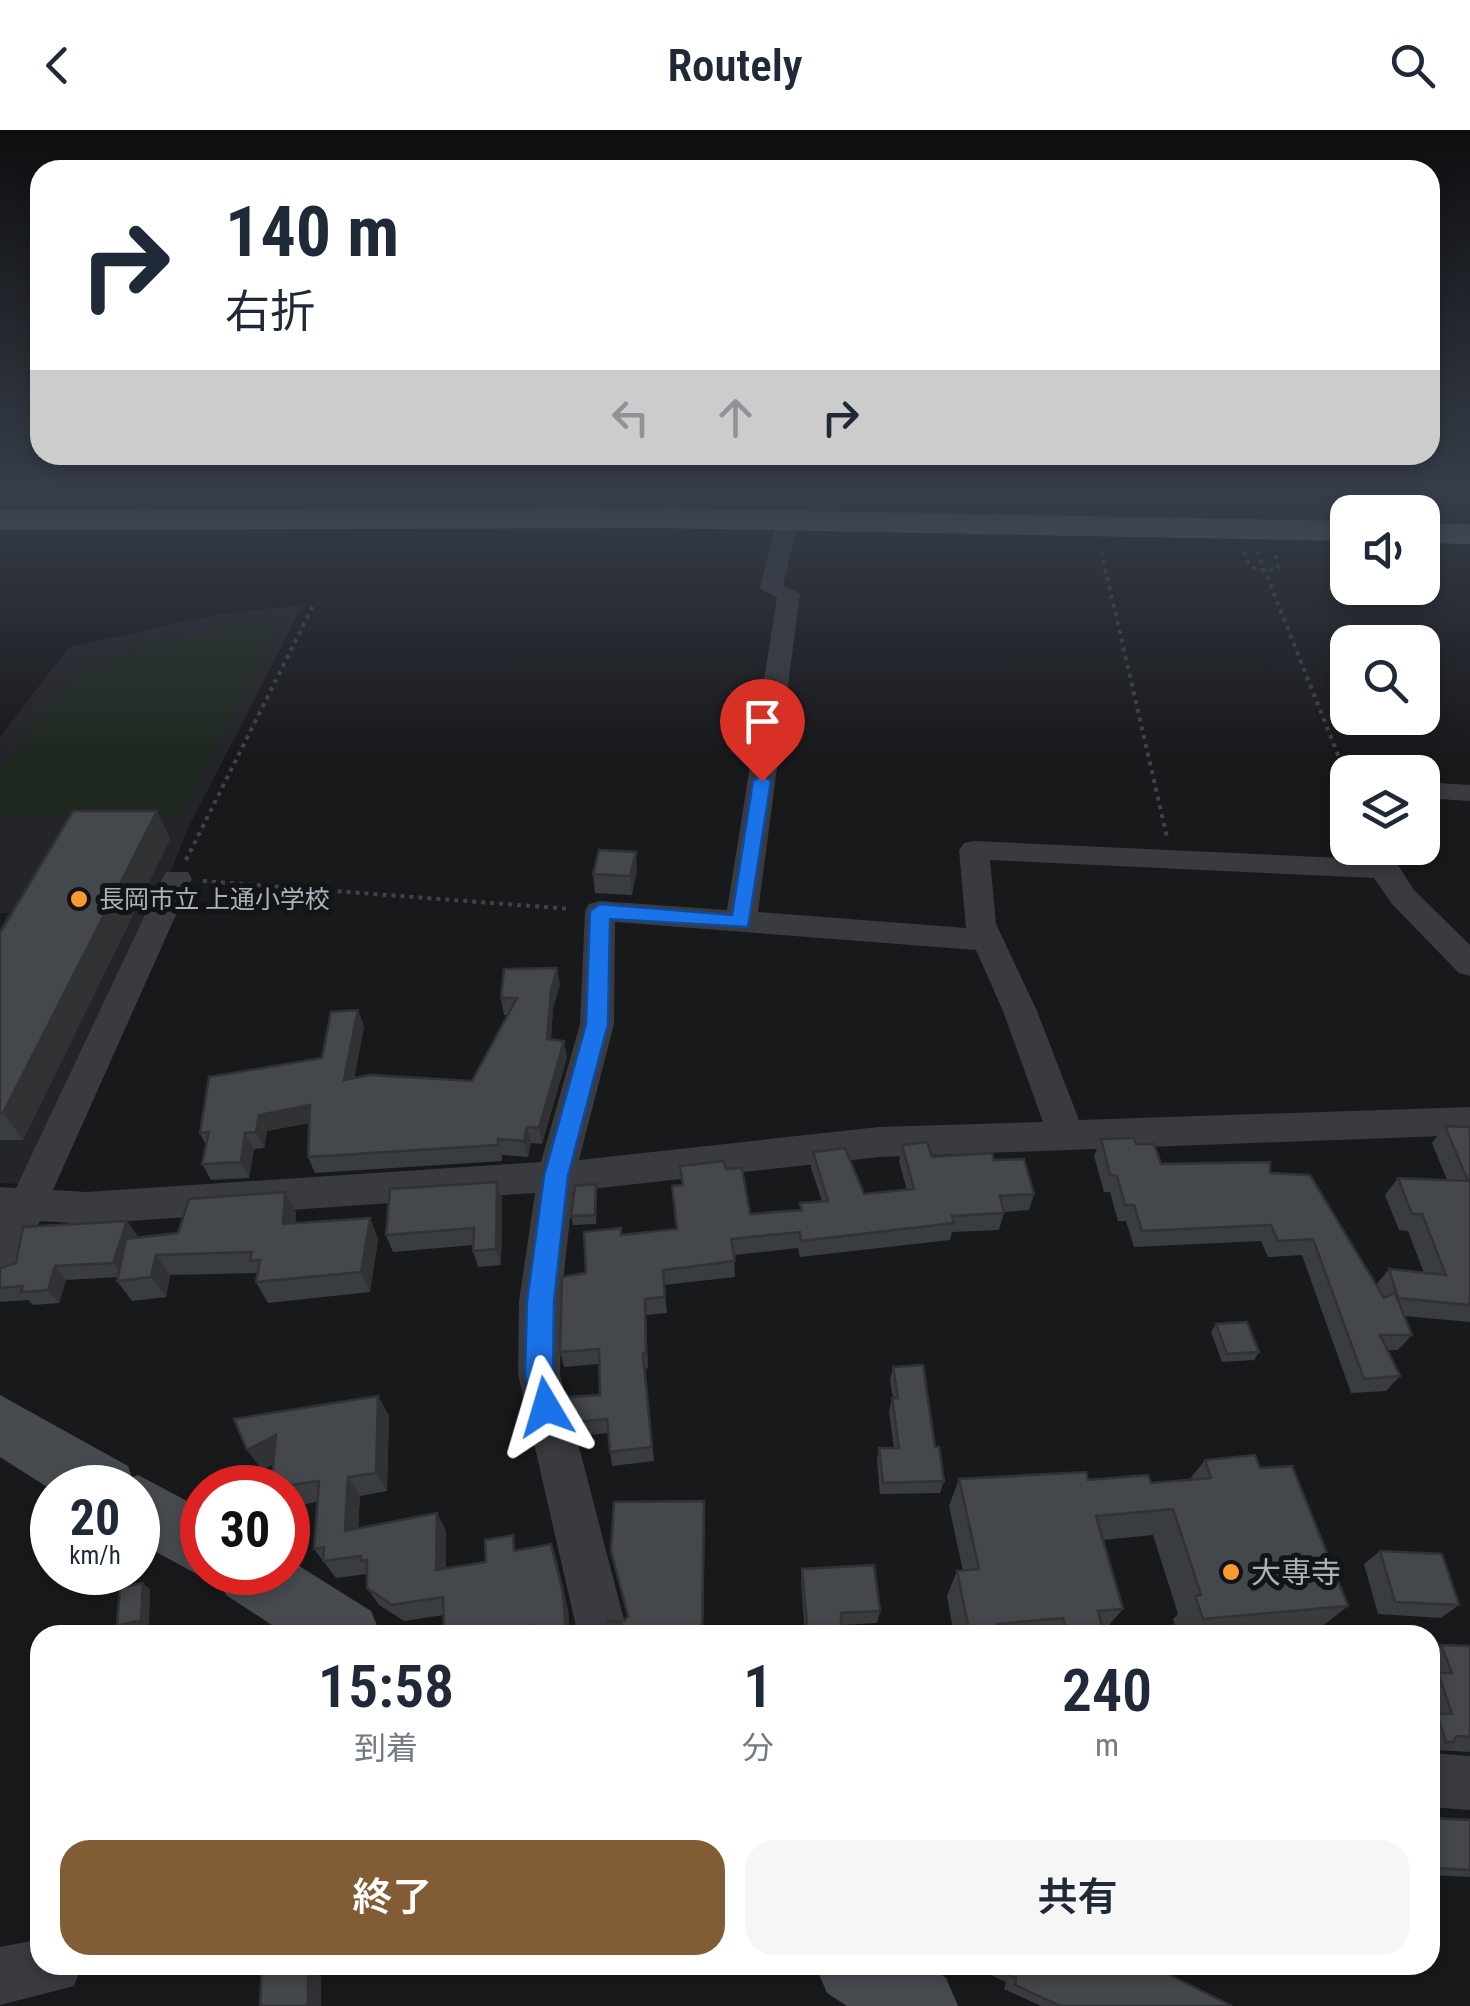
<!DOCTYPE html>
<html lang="ja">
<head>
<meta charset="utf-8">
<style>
  :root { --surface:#fff; --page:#f6f6f7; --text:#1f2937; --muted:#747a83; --accent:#825c34 }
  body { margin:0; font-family:"Roboto Condensed","Noto Sans JP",sans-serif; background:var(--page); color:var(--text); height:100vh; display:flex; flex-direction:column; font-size:38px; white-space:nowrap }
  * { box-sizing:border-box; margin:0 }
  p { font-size:32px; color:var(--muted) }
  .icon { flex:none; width:55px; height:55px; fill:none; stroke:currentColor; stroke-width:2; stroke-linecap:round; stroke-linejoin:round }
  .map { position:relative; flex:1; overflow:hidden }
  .panel { position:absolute; left:30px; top:1495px; width:1410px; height:350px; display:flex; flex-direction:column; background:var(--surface); border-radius:30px; box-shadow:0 5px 15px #0003 }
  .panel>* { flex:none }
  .banner { position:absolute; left:30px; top:30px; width:1410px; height:305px; border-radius:30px; box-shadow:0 5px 15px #0003; background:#fff; color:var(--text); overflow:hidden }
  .tools { position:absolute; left:1330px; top:365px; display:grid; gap:20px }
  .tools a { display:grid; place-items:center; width:110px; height:110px; border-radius:20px; background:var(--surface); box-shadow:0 5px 15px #0003; font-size:50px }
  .speed { position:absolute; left:30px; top:1335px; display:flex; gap:20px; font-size:50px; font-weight:700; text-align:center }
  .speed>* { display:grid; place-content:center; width:130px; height:130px; border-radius:50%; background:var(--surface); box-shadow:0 5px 15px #0003; line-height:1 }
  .speed small { font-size:25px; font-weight:400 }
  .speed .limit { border:15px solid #d22; background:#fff; color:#111 }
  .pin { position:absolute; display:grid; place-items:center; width:85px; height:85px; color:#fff; margin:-102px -42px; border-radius:50% 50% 50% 0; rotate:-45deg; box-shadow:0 0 10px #0007 }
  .pin .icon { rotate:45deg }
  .me { position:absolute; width:110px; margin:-55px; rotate:353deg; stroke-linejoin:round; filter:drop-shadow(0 0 8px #0008) }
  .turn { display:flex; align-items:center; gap:35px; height:210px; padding:0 30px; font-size:45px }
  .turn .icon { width:130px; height:130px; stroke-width:2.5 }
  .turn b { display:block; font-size:70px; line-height:85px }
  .lanes { display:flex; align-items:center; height:95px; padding:0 30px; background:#0003; justify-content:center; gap:50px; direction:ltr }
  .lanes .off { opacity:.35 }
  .eta { display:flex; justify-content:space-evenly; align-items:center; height:170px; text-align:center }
  .eta b { font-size:60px; font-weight:600; line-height:70px }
  .button { display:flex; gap:20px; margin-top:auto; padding:20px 30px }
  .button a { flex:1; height:115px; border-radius:30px; background:var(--accent); color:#fff; font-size:40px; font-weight:600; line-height:115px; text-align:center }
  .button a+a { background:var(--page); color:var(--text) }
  header { display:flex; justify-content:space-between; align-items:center; height:130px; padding:0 30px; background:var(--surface); font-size:45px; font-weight:600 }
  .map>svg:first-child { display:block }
  .built { fill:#242528 }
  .green { fill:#202920 }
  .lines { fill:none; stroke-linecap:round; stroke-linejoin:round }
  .path { stroke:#3f4347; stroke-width:4; stroke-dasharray:4 5; stroke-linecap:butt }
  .street { fill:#393b40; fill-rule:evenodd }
  .secondary { fill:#474b50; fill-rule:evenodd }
  .highway { fill:#656a71; fill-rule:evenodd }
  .wall { fill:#3a3d40 }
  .shaded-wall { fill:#303234 }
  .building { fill:#44474b; stroke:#303234; stroke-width:2.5 }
  .route { fill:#1a73e8; stroke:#114b97; stroke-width:2.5 }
  .poi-dot { fill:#fa9a31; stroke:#131416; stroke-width:4 }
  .labels { text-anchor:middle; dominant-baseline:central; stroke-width:10; stroke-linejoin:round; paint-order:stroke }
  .poi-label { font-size:25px; fill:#aab2bb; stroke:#131416; text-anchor:start }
  .near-poi-label { font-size:30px; fill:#aab2bb; stroke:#131416; text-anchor:start }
</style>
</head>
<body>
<header><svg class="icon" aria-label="back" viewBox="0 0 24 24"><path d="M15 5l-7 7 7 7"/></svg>Routely<svg class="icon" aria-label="search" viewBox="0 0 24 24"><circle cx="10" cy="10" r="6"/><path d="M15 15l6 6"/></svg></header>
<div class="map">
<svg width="1470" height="1876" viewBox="0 0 1470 1876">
  <rect width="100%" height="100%" fill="#18191b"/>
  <path class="built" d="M303 475 188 698 165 755 20 1054 0 1053V798L8 783H0V607L69 517 220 484Z"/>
  <path class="green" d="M283 489 179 686 0 685V636L87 537 159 511Z"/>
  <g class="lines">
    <g class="path">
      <path d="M1230 362 1236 378"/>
      <path d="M1432 362 1470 364"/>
      <path d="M1101 421 1167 707"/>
      <path d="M1257 421 1348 650"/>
      <path d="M1244 422 1250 437 1266 441 1278 438 1275 422"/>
      <path d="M186 730 314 474"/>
      <path d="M203 751 571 779"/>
    </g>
    <g class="street">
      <path d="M144 362H164L151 382 144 384 134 378Z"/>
      <path d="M782 362H802L797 373 790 375 780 369Z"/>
      <path d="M785 395 796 401 783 455 800 464 758 782 966 798 959 720 964 713 974 711 1363 729 1359 718H1387L1414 760 1470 815V846L1459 843 1392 774 1374 748 990 730 996 794 1037 881 1079 990 1470 977V1005L879 1027 573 1061 561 1171 560 1244 628 1505H578L518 1244 519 1171 535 1063 87 1094 40 1091 14 1147 0 1152V1057L16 1058 162 749 166 742H188L192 749 53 1060 87 1062 541 1032 580 894 585 781 589 774 600 771 727 780 777 468 760 458 774 401ZM615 792 976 820 1003 881 1043 992 879 997 579 1030 614 894Z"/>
      <path d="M1422 652 1470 655V671L1422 668Z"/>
      <path d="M1430 1623 1470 1626V1680L1430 1677Z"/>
      <path d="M40 1809V1835H82L74 1856 0 1875V1817Z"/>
    </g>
    <g class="secondary">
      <path d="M0 1265 128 1336 132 1347 138 1345 202 1379V1442H213L202 1447 138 1412V1358L52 1360 0 1327Z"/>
      <path d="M288 1429 371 1481 381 1505H287L226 1465 217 1442H288Z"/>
      <path d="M815 1835H927L946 1848 958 1876H847L827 1863Z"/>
    </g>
    <g class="highway">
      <path d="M657 378 1348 391V411L657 398 0 400V380Z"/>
      <path d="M1422 393 1470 394V414L1422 413Z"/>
    </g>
  </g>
  <g class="wall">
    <path d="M157 681 170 709 23 1010H0V803Z"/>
    <path d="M637 740 632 765 595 763 593 744Z"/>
    <path d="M560 854 553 878 551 909 564 911 567 927 542 1014 531 1013 528 1027 502 1025V1031L315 1043 308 1027 309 993 267 1001 264 1018 254 1019 249 1048 211 1050 202 1034 206 1015 200 1003 322 928 358 880 364 897 354 948 472 951 508 885H504L501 868Z"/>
    <path d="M1445 996 1470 997V1192L1404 1186 1412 1205 1398 1220H1387L1400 1246 1386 1261 1351 1263 1302 1125 1268 1127 1261 1111 1134 1117 1126 1091H1118L1110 1062H1104L1094 1026 1101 1009 1136 1014 1161 1034 1270 1043 1376 1155 1389 1139 1424 1143 1408 1101 1399 1100 1385 1065 1398 1048 1447 1050 1432 1013Z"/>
    <path d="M902 1015 932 1027 994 1030 1034 1064 1029 1080 1004 1082 999 1100 952 1102 950 1110 800 1127 798 1118 734 1125 735 1147 664 1155 667 1183 646 1185 648 1238 645 1239 654 1331 612 1336 608 1303 580 1306 570 1267 600 1265 599 1234 564 1237 560 1222 586 1143 621 1104 676 1099 682 1055 680 1036 726 1039 750 1084 800 1080V1073L822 1071 811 1038 813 1022 864 1064 907 1060 899 1032Z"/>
    <path d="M497 1052 502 1069 501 1135 478 1137 473 1121V1115L393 1122 386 1105Z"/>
    <path d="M285 1062 296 1083 295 1093 370 1088 378 1109 370 1162 268 1173 256 1152 258 1143 170 1145 166 1167 132 1171 117 1151 118 1147 66 1150 59 1173 33 1175 28 1170 0 1172V1138L127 1091 137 1105 136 1107 178 1103Z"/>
    <path d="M597 1063 596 1094 573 1095 571 1086Z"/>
    <path d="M1216 1194 1259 1222 1254 1230 1222 1232 1211 1202Z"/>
    <path d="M893 1237 935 1317 944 1351 940 1363 880 1364 877 1330 879 1318H894L889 1281 892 1268H893L890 1250Z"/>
    <path d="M378 1266 389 1286 387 1361 360 1366 358 1398 446 1401V1438L486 1432 519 1420 551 1414 557 1432 568 1480 570 1505H444V1485L404 1491 379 1475 367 1458V1444L336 1448 314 1419 317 1372 288 1377V1358H271L273 1334 262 1340Z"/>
    <path d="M1205 1330 1260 1338 1348 1476 1319 1499 1253 1505H1178L1173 1489 1178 1484 1153 1405 1103 1410 1123 1479 1103 1502 1104 1505H954L947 1466 957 1441H963L949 1376 959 1349 1088 1350 1151 1353 1190 1349Z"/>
    <path d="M705 1392 703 1505H610L606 1491H624Z"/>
    <path d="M1380 1421 1459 1475 1441 1488 1378 1484 1364 1434Z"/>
    <path d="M802 1439 880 1481 877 1493 841 1495V1505H805L801 1452Z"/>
    <path d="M1441 1515 1470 1516V1622L1437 1620 1430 1623V1522Z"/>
    <path d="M1430 1688 1470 1690V1747L1430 1745Z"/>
    <path d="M968 1835H1166V1843L1232 1876H1041L1004 1859 1006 1852Z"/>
  </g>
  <g class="shaded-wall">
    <path d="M157 681 170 709 23 1010 3 983Z"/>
    <path d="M636 722 637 740 632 765 630 746Z"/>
    <path d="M557 838 560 854 553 878 550 925 547 909 551 861Z"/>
    <path d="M358 880 364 897 351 966 344 950Z"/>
    <path d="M564 911 567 927 542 1014 539 998Z"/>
    <path d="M310 975 317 991 267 1001 264 1018 256 1002 259 985Z"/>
    <path d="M527 997 531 1013 528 1027 524 1011Z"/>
    <path d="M245 1003 254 1019 249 1048 241 1032Z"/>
    <path d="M497 1052 502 1069 501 1135 496 1119Z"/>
    <path d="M285 1062 296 1083 294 1115 283 1094Z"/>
    <path d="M370 1088 378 1109 370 1162 361 1142Z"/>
    <path d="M127 1091 137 1105 124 1147 113 1133Z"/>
    <path d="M156 1125 170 1145 166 1167 151 1147Z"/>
    <path d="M55 1136 66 1150 59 1173 48 1160Z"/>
    <path d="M645 1169 646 1185 648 1238 646 1223Z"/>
    <path d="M378 1266 389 1286 387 1361 376 1343Z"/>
    <path d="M276 1305 290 1324 262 1340 247 1320Z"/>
    <path d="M348 1347 360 1366 357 1419 345 1401Z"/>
    <path d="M704 1371 703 1505H702Z"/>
    <path d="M437 1383 446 1401V1457L436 1440Z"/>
    <path d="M551 1414 557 1432 568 1480 570 1505H566Z"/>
    <path d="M143 1453 150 1459 149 1496 125 1501 117 1496Z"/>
    <rect x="308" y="1835" width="13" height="41"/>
  </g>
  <g class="building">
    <path d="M73 681H157L3 983H0V803Z"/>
    <path d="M599 720 636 722 630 746 593 744Z"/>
    <path d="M557 838 551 861 547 909 564 911 539 998 527 997 524 1011 498 1009V1015L308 1027 310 975 259 985 256 1002 245 1003 241 1032 202 1034 209 1002 200 1003 209 947 322 928 331 882 358 880 344 950 371 945 472 951 517 868H501L504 839Z"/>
    <path d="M1445 996 1470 997V1175L1398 1168 1389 1139 1446 1145 1422 1084H1412L1398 1048 1468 1051Z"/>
    <path d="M1134 1008 1136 1014H1154L1161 1034 1270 1032V1043L1310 1045 1384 1168 1395 1163 1412 1205H1380L1400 1246 1364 1249 1313 1109 1278 1111 1271 1095 1142 1101 1134 1075H1125L1117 1046 1110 1045 1101 1009Z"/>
    <path d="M927 1012 932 1027 992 1023 994 1030 1024 1029 1034 1064 1000 1066 1004 1083 952 1086 954 1093 801 1111 800 1102 731 1109 735 1131 663 1140 665 1167 645 1169 646 1223 643 1224 652 1317 610 1322 607 1289 577 1292 570 1267 600 1265 599 1219 560 1222 562 1147 586 1143 584 1102 621 1098V1105L677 1099 672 1056 683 1055 680 1036 724 1031 726 1039 742 1038 750 1084 802 1080 800 1073 828 1071 813 1022 845 1018 864 1064 914 1059 902 1015Z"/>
    <path d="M497 1052 496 1119 473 1121 474 1098 386 1105 390 1059Z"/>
    <path d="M596 1054 595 1085 571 1086 575 1056Z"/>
    <path d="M285 1062 283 1094 370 1088 361 1142 256 1152 260 1130 250 1131 252 1122 156 1125 151 1147 117 1151 126 1109 178 1103 189 1069Z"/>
    <path d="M127 1091 113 1133 55 1136 48 1160 21 1162 23 1156 0 1158V1138L16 1133 23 1097Z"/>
    <path d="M1247 1192 1259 1222 1227 1224 1216 1194Z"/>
    <path d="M923 1235 935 1317H939L944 1351 883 1353 879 1318H899L892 1268H898L893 1237Z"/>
    <path d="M378 1266 376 1343 348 1347 345 1401 437 1383 436 1440 486 1432 485 1410 513 1405 514 1421 551 1414 563 1463 566 1505H529V1496L479 1505H444L443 1467 392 1475 367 1458V1430L361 1431V1426L323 1431 324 1417 314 1419 319 1351 271 1358 276 1305 247 1320 234 1289Z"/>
    <path d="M1255 1325 1260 1338 1292 1336 1348 1476 1203 1489 1195 1466 1201 1465 1173 1379 1096 1386 1123 1479 1098 1481 1104 1505H1067L1063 1488 997 1494 999 1502 970 1505 957 1441 979 1439 959 1349 1086 1342 1088 1350 1148 1345 1151 1353 1211 1348 1205 1330Z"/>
    <path d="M704 1371 702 1505H620L621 1493 606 1491H624L628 1486 611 1421 614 1372Z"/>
    <path d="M1380 1421 1442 1424 1459 1475 1395 1472Z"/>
    <path d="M874 1435 880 1481 841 1483V1505H808L802 1439Z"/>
    <path d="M143 1453 141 1490 117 1496 120 1458Z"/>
    <path d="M1441 1515 1470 1516V1607L1457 1606 1453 1612H1446L1437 1584H1452L1438 1543H1452Z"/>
    <path d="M1430 1688 1470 1690V1740L1437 1738 1430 1714Z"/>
    <path d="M262 1835H308V1876H260Z"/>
    <path d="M988 1835H1166V1843L1232 1876H1060L1015 1855 1016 1848Z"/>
  </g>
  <linearGradient id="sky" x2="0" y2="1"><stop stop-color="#0d0e0f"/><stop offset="0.58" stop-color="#373e4a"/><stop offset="1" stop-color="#373e4a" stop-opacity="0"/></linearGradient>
  <rect width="1470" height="625" fill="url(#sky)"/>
  <path class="route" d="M762 645 771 651 748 797 610 789 608 894 568 1046 554 1171 553 1244 560 1277 556 1287 546 1290 535 1287 525 1244 527 1171 544 1046 586 894 590 781 600 774 732 785 753 651Z"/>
  <g class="poi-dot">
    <circle cx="79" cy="769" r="10"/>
    <circle cx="1231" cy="1442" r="10"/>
  </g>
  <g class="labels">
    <g class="poi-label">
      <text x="99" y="769">長岡市立 上通小学校</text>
    </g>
    <g class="near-poi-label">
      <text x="1251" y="1442">大専寺</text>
    </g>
  </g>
</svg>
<div class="tools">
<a><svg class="icon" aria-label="sound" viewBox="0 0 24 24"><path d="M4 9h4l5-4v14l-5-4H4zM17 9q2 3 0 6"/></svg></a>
<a><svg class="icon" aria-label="search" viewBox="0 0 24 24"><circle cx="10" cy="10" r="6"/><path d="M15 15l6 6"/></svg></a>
<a><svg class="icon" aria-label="layers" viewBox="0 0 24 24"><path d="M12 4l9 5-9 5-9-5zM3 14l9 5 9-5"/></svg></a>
</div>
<div class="speed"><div>20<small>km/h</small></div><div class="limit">30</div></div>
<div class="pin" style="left:762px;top:651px;background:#d93025"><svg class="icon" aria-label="arrive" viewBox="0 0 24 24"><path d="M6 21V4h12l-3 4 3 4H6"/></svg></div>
<svg class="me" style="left:546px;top:1277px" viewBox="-20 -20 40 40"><path d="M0-17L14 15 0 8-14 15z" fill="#1a73e8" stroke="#fff" stroke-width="4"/></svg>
<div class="banner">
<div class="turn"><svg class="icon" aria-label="right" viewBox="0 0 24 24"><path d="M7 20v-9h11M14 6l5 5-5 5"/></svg><div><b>140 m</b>右折</div></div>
<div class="lanes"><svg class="icon off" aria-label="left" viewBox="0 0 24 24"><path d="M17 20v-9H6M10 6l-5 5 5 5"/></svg><svg class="icon off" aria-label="ahead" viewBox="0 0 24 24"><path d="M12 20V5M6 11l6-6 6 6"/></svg><svg class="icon" aria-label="right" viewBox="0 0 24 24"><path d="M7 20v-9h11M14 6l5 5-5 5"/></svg></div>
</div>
<section class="panel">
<div class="eta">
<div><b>15:58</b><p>到着</p></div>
<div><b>1</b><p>分</p></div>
<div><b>240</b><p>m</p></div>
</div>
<div class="button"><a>終了</a><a>共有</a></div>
</section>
</div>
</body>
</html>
